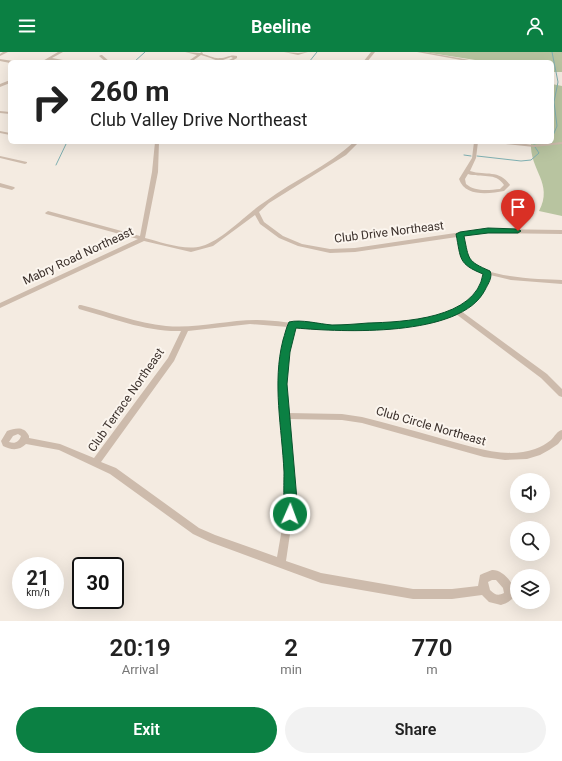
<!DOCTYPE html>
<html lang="en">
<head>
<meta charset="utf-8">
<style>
  :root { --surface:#fff; --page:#f2f2f2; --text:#222; --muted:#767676; --accent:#0b8043 }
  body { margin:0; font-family:Roboto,sans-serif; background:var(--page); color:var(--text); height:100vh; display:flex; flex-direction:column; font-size:15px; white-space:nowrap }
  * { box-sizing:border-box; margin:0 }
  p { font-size:13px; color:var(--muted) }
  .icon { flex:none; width:22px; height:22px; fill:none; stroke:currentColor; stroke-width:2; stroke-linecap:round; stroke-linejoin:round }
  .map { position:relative; height:569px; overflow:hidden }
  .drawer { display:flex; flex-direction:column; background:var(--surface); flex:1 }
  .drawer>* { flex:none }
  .banner { position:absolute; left:8px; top:8px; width:546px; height:84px; border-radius:6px; box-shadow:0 4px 16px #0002; background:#fff; color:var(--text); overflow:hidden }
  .fabs { position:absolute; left:510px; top:421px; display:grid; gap:8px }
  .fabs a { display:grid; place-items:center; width:40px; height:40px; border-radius:50%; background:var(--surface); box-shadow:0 4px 16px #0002; font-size:20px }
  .speed { position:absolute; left:12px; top:505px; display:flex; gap:8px; font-size:20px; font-weight:700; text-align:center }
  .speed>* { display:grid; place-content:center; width:52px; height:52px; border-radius:50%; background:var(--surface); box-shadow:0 4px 16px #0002; line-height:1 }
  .speed small { font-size:10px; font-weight:400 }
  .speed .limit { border:2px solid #111; border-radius:6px; background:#fff; color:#111 }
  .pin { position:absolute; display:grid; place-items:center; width:34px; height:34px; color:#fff; margin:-41px -17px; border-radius:50% 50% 50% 0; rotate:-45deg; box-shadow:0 0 4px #0007 }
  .pin .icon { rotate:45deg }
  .me { position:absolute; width:44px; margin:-22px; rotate:2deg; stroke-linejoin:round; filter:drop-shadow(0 0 3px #0008) }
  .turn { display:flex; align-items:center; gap:14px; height:84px; padding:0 16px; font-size:18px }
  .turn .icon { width:52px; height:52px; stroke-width:2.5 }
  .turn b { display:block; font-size:28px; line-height:34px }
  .eta { display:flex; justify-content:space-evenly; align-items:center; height:68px; text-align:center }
  .eta b { font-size:24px; font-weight:600; line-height:28px }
  .cta { display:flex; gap:8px; margin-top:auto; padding:8px 16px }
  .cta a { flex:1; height:46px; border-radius:24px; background:var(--accent); color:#fff; font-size:16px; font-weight:600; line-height:46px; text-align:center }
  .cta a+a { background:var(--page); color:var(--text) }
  header { display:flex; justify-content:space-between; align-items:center; height:52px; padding:0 16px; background:var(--accent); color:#fff; font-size:18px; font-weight:600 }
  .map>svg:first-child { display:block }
  .green { fill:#b8c4a0 }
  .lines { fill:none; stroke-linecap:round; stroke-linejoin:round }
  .stream { stroke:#7fb0b2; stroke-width:1 }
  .minor { fill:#cdbbac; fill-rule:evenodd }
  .route { fill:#0b8043; stroke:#07532c }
  .labels { text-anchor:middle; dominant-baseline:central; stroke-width:4; stroke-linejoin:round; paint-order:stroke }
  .street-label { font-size:12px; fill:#3b302b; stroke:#fbf5ee }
</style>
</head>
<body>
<header><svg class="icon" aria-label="menu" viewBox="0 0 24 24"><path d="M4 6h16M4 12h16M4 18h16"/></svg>Beeline<svg class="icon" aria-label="person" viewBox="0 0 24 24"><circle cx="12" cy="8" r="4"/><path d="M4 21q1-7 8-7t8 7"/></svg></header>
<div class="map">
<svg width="562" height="569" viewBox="0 0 562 569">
  <rect width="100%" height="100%" fill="#f4ebe1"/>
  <g class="green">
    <path d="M424 0H562V20H552V10H488Z"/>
    <path d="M552 32 562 34V164L539 159C554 131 529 118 531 90H552V73L554 67 552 57Z"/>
  </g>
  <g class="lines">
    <g class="stream">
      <path d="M552 0 558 30 554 50 557 74 552 86"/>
      <path d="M134 10 145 0"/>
      <path d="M309 10 317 0"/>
      <path d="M534 92 544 90"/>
      <path d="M464 103 471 104"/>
      <path d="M477 104 521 109 531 108 539 101 535 95"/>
      <path d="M56 113 67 90"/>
    </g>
    <g class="minor">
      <path d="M3 0H8L0 4V2Z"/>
      <path d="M58 0H63L52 6 74 10 49 8 46 10H41Z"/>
      <path d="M185 0 200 1 202 0 203 2C208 3 215 7 220 6 227 6 230 2 237 4V6C224 15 214 6 201 3L191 10H187L197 3ZM231 5 233 6 227 9 223 8Z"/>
      <path d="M284 0 298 1 308 0 298 3Z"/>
      <path d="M371 0H375L367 10H363Z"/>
      <path d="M417 0H425L481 10H472Z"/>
      <path d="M101 3H102L110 10H106L99 4Z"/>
      <path d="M0 7 13 9 15 10 10 11 0 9Z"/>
      <path d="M10 28V31L0 35V32Z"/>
      <path d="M9 41H10V44L8 43Z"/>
      <path d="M0 59 10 60V62L0 61Z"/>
      <path d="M0 79 10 81V83L0 81Z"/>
      <path d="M155 90H159L158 120 145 186C161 190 185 199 202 194 223 188 247 161 266 149 294 128 328 114 354 90H359L346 103 269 151 259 160 264 170 283 184 302 192 330 197 355 196 482 177 562 178V182L482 181 462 184C464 189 465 204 469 208 483 226 540 227 562 228V232L511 228 490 223C486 238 475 251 461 259L547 322 562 337V345L559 344 541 326 456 262C431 276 400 275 372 276 346 277 321 279 295 276L289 300 286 332 288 361 342 362 362 365C387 371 411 378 436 385 467 393 504 408 535 397 541 395 546 392 551 388 555 384 557 379 562 378V387L558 392 549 398 540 403 527 407 505 408 484 405 362 371 342 368 289 367 295 448 286 509 321 521 413 537H452L478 534 480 523C484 521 489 519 492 518 504 517 521 538 512 547 509 550 504 552 501 553L489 550 482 543 452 547H413L321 531 210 490 193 482 110 422 59 398 26 392C19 399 11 398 3 394L1 389 7 379C16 376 24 374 29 384V386L60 392 94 406 168 306 181 279C146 280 112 266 79 257L78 255 79 253H81C109 260 137 271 166 274 197 277 226 268 257 268 276 268 295 272 314 273 333 274 352 272 371 272 410 270 473 269 485 222L471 216 463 209 457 185 355 200 330 201 298 194 279 186 260 172 255 163 213 194 191 200 144 189 0 256V251L138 187 46 162 45 161 48 159 140 184 152 120ZM250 272 288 275 281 300 278 332 287 448 277 505 215 483 199 476 116 416 101 410 174 309 188 279ZM18 382 21 384C19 390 15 392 9 390L13 384ZM492 528H496L503 536 504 541C498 544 495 543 490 538L488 530Z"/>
      <path d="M474 90H478L476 106 470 119C486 124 499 117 510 133L504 139C489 142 465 145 459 127L472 106ZM468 122C481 126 496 120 504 133L500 137C489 138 475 140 466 132L465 127Z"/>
      <path d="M495 90H510L534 93 562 90V92L534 95 497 91Z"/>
      <path d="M0 104 27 110V111L25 112 0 106Z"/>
      <path d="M0 131 14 135 15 136 12 138 0 135Z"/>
    </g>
  </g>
  <path class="route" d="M488 176 518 177 521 179 518 181H488L464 184C469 208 467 209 490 219 493 225 488 232 485 238 461 286 341 280 296 276L290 300 287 332 297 448 294 466 290 467 286 466C283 460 284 429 284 420 282 376 272 331 283 288 285 282 286 276 289 270 301 267 319 272 332 273 344 273 356 272 368 271 403 270 476 267 483 222 458 212 461 207 456 182L460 180Z"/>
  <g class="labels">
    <g class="street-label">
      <text transform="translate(389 180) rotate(-7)">Club Drive Northeast</text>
      <text transform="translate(78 204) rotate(-25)">Mabry Road Northeast</text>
      <text transform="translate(126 348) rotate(-55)">Club Terrace Northeast</text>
      <text transform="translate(431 374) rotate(16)">Club Circle Northeast</text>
    </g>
  </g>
</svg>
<div class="fabs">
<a><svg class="icon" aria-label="sound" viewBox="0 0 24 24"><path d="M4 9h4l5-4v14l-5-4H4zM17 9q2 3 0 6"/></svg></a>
<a><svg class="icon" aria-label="search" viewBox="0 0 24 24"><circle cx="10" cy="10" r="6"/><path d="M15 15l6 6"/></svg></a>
<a><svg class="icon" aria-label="layers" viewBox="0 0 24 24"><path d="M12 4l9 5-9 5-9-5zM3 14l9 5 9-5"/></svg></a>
</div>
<div class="speed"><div>21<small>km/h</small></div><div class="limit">30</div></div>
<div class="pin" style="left:518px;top:179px;background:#d93025"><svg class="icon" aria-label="arrive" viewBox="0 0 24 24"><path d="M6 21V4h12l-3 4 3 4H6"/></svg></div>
<svg class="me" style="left:290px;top:462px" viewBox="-20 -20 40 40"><circle r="17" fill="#0b8043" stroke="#fff" stroke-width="3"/><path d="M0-11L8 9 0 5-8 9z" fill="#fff"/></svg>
<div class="banner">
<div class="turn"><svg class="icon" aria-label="right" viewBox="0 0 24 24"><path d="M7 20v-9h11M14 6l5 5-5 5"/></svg><div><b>260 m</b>Club Valley Drive Northeast</div></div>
</div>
</div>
<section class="drawer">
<div class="eta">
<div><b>20:19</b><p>Arrival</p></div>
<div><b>2</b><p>min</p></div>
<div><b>770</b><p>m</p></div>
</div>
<div class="cta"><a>Exit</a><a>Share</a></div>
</section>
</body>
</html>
